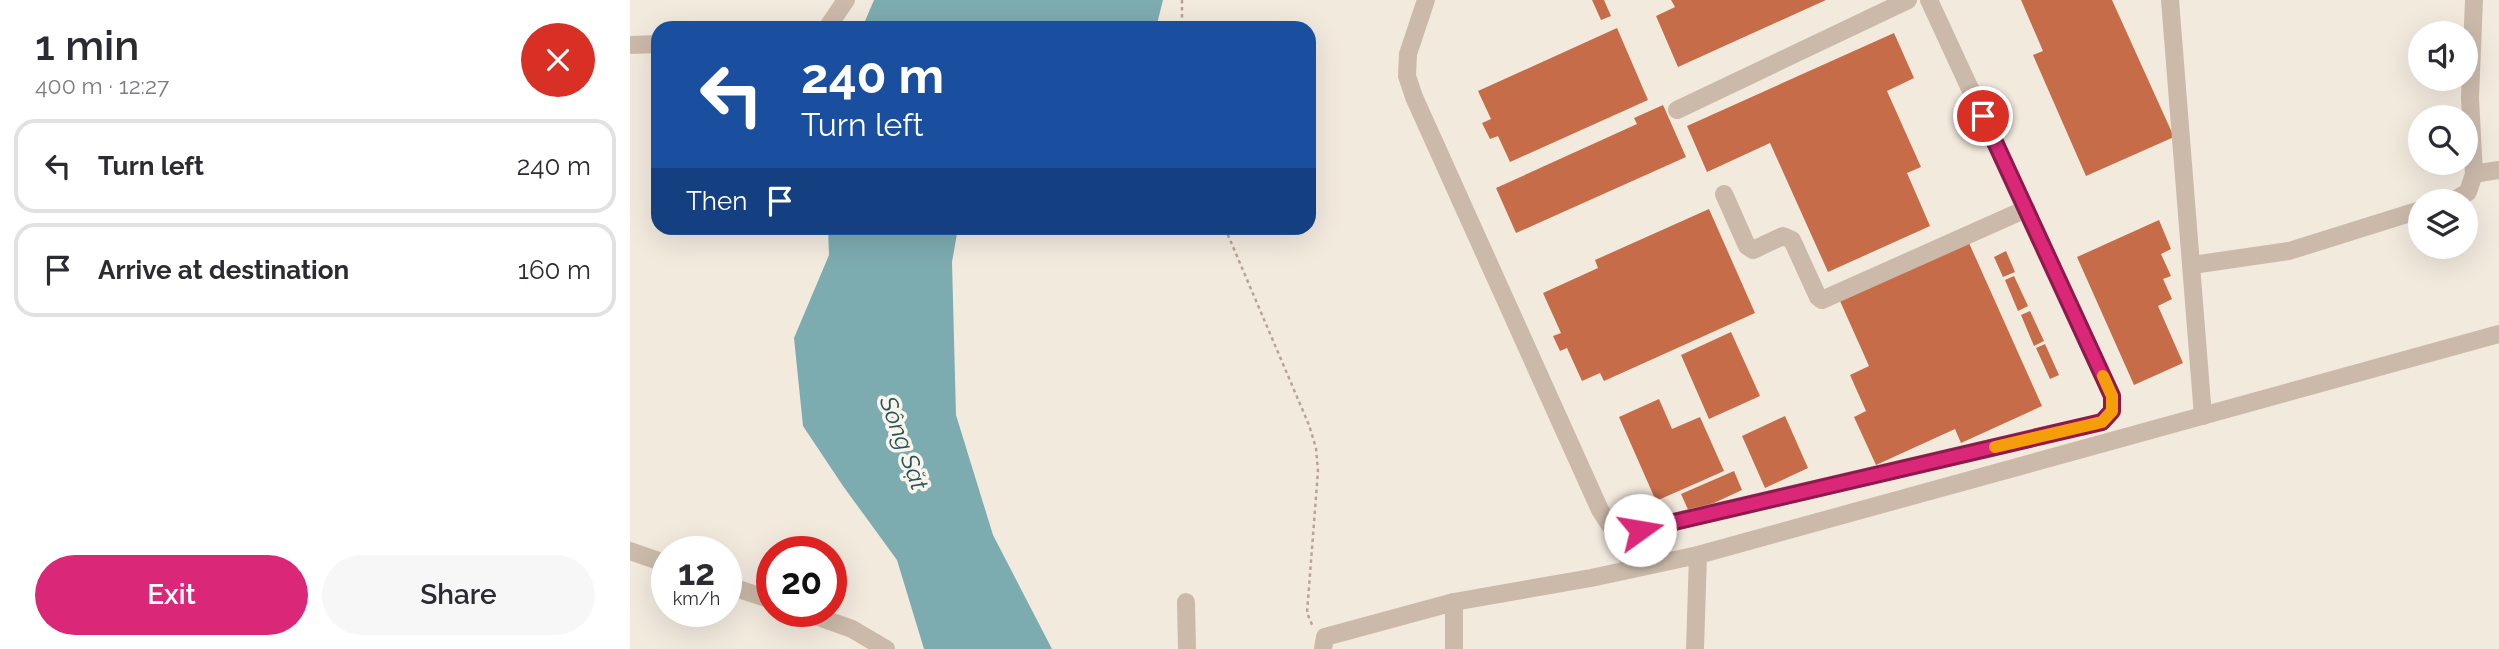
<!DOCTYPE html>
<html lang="en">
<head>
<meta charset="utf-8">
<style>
  :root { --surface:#fff; --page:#f7f7f7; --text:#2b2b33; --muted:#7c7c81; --line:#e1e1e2; --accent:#db2777 }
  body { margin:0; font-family:Raleway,sans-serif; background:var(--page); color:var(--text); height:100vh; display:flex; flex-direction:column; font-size:26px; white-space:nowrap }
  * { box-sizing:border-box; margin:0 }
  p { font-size:23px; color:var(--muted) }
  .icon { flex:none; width:38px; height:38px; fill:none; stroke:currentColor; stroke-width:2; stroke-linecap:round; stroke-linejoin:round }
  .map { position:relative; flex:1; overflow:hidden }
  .details { display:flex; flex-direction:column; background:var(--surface); width:630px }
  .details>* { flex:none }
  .guide { position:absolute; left:21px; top:21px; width:665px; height:214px; border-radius:21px; box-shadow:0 7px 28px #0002; background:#1a4fa0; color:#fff; overflow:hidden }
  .fabs { position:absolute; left:1778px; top:21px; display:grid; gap:14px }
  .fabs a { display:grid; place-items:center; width:70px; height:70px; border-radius:50%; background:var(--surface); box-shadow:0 7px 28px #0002; font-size:35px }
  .speed { position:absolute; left:21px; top:536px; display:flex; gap:14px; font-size:35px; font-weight:700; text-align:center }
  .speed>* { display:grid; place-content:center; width:91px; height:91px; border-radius:50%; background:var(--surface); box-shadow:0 7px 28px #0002; line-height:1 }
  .speed small { font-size:18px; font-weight:400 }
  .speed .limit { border:10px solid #d22; background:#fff; color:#111 }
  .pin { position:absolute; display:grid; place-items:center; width:60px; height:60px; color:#fff; margin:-30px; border:4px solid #fff; border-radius:50%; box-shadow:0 2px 7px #0007 }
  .me { position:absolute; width:77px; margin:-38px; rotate:77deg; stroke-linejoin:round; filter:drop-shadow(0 0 5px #0008) }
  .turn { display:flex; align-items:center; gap:24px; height:147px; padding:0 35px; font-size:32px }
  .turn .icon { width:91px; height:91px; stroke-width:2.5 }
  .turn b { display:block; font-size:49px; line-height:60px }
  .then { display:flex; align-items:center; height:66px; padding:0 35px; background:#0003; gap:14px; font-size:26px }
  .round { display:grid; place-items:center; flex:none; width:74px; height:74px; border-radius:37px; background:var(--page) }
  .summary { display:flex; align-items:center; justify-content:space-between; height:119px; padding:0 35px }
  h1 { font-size:42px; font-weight:600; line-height:52px }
  .action { display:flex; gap:14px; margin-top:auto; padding:14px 35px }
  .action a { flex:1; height:80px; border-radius:42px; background:var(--accent); color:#fff; font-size:28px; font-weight:600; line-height:80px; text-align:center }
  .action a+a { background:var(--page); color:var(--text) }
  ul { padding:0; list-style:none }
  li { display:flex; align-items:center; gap:21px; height:94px; margin:0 14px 10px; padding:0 21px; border:4px solid var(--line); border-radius:21px }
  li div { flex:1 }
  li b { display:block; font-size:26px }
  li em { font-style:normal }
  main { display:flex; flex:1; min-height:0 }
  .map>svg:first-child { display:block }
  .water { fill:#7dacb0 }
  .building { fill:#c66c49 }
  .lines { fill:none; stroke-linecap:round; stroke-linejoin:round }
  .path { stroke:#b7a494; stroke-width:2.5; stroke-dasharray:3.5 3.5; stroke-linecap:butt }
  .minor { stroke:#cbbaaa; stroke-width:18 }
  .route-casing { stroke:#8e194d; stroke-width:18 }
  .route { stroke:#db2777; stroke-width:12 }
  .slow { stroke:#f59e0b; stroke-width:12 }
  .labels { text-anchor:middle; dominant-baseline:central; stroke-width:7; stroke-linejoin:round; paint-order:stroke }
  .water-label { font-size:24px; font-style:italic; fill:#1e545a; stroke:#faf4eb }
</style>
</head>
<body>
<main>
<section class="details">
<div class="summary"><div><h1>1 min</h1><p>400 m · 12:27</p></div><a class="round" style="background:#d93025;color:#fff"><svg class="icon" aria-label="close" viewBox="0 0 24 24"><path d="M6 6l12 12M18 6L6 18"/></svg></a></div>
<ul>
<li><svg class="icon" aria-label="left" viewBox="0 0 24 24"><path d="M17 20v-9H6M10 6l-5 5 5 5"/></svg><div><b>Turn left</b></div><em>240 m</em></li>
<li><svg class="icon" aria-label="arrive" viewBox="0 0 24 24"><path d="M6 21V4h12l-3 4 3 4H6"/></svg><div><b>Arrive at destination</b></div><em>160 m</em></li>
</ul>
<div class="action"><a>Exit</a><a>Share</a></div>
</section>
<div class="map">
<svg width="1869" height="649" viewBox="0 0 1869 649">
  <rect width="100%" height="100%" fill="#f3eade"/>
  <g class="water">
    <path d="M244 0H533L526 28H232Z"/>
    <path d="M198 228H328L322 262 326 415 363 535 422 649H294L267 560 213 486 173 426 164 338 199 255Z"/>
  </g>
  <g class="building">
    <path d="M962 0H974L981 16 971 20Z"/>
    <path d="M1041 0H1196L1048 67 1026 16 1045 7Z"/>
    <path d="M1391 0H1482L1544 137 1456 176 1403 55 1413 51Z"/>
    <path d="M987 28 1018 100 880 162 868 136 860 139 852 123 861 119 848 91Z"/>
    <path d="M1264 33 1284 78 1257 91 1291 167 1277 173 1300 226 1198 272 1140 143 1077 172 1057 126Z"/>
    <path d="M1033 105 1056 157 886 233 866 188 1007 124 1004 118Z"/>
    <path d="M1079 209 1125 313 974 381 970 373 952 381 937 348 930 351 923 336 931 333 913 293 968 268 965 260Z"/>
    <path d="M1529 220 1541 249 1531 254 1541 276 1533 279 1542 299 1528 306 1553 363 1504 385 1447 257Z"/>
    <path d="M1339 243 1412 406 1331 443 1325 429 1246 465 1224 417 1236 411 1220 375 1239 366 1210 301Z"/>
    <path d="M1376 251 1385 272 1373 277 1364 257Z"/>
    <path d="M1384 276 1398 306 1388 311 1375 280Z"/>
    <path d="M1400 311 1414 341 1404 346 1391 315Z"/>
    <path d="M1101 332 1130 396 1079 419 1051 355Z"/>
    <path d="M1415 344 1429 375 1420 379 1406 348Z"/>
    <path d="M1029 399 1042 429 1070 417 1094 471 1026 501 989 417Z"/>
    <path d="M1155 416 1178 468 1135 488 1112 436Z"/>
    <path d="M1104 471 1112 490 1060 514 1051 494Z"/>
  </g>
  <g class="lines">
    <g class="path">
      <path d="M552 0V28"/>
      <path d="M595 228 679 425 686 448 688 471 677 613 683 627"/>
    </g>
    <g class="minor">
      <path d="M796 0 778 54 777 76 784 97 970 510 979 524 991 534 1472 422 1482 411V396L1299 0"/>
      <path d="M1540 0 1573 416"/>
      <path d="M197 28 216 0"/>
      <path d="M0 45 28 44"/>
      <path d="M1047 110 1278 0"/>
      <path d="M1844 174 1869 170"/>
      <path d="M1094 194 1117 246 1123 250 1153 236 1162 240 1188 297 1192 300 1396 209"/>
      <path d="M1823 201 1838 192 1844 174 1840 98 1844 0"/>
      <path d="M1562 265 1659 251 1790 210"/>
      <path d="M991 534 1001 569"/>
      <path d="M0 551 37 564"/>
      <path d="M96 585 142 600"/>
      <path d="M556 602 557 649"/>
      <path d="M172 611 222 629 256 649"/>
      <path d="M693 649 695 637 824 602 961 578 1068 555 1869 334"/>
      <path d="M824 649V602"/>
      <path d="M1065 649 1068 555"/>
    </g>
  </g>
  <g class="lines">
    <defs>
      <path id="route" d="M1010 530 1472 422 1482 411V396L1353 116"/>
    </defs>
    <use href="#route" class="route-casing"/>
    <use href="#route" class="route"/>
    <path class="slow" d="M1365 447 1472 422 1482 411V396L1473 376"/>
  </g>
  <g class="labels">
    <g class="water-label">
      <text transform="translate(274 443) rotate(70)">Sông Sặt</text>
    </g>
  </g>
</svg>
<div class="fabs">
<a><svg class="icon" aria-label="sound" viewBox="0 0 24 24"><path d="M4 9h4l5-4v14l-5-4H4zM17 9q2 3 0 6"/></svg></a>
<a><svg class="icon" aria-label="search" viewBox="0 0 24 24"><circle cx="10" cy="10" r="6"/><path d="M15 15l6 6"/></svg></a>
<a><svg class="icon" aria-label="layers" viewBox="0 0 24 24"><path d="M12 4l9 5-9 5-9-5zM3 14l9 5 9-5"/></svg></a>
</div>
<div class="speed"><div>12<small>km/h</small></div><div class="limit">20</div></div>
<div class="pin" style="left:1353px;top:116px;background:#d93025"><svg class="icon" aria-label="arrive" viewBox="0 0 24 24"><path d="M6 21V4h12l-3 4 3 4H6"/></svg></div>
<svg class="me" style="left:1010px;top:530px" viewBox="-20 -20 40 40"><circle r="19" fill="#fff"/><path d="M0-13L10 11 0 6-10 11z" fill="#db2777"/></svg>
<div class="guide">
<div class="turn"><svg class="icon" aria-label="left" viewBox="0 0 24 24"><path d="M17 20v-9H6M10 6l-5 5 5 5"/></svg><div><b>240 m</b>Turn left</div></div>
<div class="then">Then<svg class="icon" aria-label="arrive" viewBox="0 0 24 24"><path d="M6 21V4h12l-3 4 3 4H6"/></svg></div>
</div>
</div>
</main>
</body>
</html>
